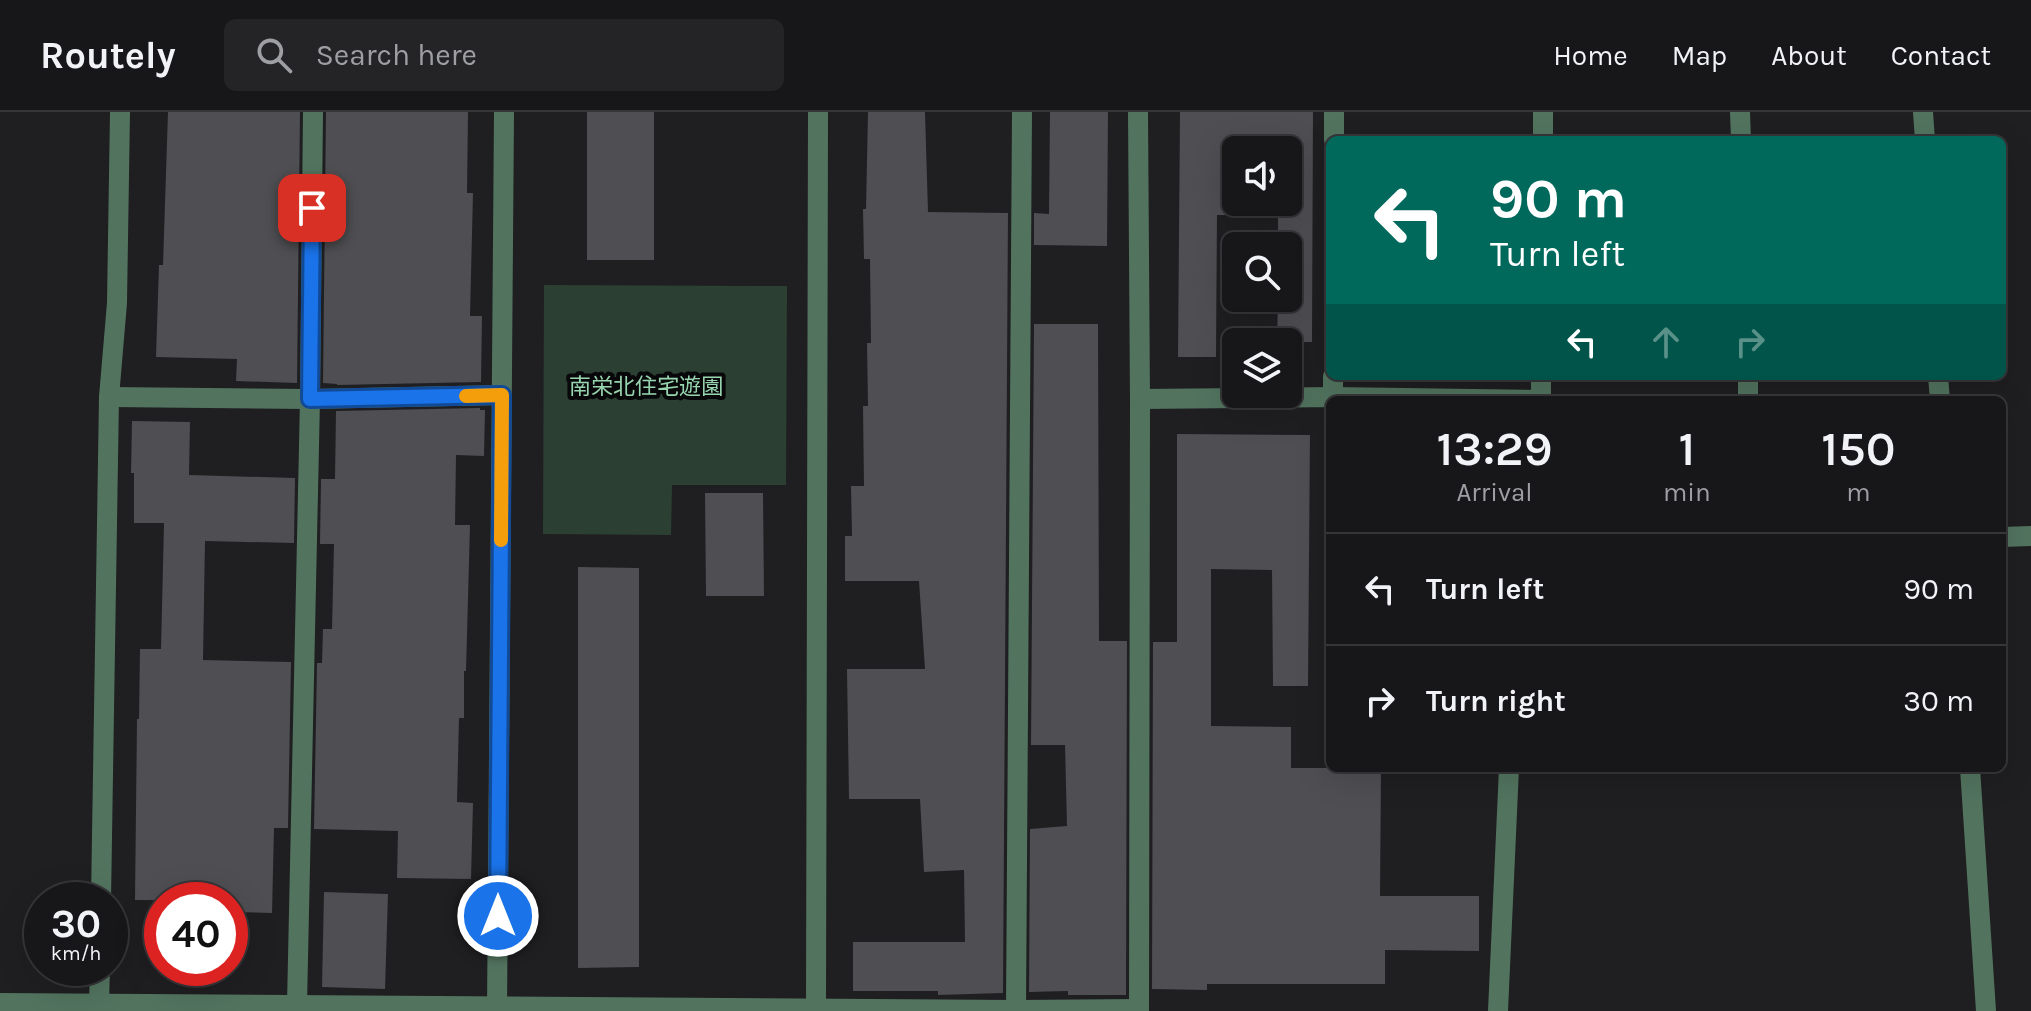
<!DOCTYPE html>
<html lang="en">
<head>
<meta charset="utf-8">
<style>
  :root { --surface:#171619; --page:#242326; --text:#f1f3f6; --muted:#9e9fa2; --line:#363538 }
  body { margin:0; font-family:Karla,"Noto Sans JP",sans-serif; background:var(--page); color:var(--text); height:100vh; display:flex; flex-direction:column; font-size:30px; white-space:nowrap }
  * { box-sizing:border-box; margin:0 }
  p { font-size:26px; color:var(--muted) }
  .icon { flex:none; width:44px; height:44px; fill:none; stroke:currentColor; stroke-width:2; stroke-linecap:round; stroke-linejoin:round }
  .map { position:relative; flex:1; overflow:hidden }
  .panel { position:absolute; left:1326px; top:284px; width:680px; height:376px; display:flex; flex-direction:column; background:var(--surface); border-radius:12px; box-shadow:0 8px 32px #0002,0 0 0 2px var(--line) }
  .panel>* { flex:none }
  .hud { position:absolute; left:1326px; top:24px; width:680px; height:244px; border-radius:12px; box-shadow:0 8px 32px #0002,0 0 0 2px var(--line); background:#00695c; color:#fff; overflow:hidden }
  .controls { position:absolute; left:1222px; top:24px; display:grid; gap:16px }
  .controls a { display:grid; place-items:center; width:80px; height:80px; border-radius:12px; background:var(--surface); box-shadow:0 8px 32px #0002,0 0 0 2px var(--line); font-size:40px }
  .speed { position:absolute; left:24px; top:770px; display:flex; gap:16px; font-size:40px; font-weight:700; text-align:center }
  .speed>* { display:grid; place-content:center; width:104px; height:104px; border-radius:50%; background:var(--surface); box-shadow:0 8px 32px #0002,0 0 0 2px var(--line); line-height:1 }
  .speed small { font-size:20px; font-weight:400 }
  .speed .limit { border:12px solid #d22; background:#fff; color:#111 }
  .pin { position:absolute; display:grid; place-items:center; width:68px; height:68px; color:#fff; margin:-34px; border-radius:16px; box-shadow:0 4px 12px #0006 }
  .me { position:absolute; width:88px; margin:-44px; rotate:0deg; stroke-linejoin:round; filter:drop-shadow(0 0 6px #0008) }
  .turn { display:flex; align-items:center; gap:28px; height:168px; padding:0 32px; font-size:36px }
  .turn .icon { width:104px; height:104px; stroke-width:2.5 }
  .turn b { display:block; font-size:56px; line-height:68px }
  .lanes { display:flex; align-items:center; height:76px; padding:0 32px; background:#0003; justify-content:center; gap:40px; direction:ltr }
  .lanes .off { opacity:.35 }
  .eta { display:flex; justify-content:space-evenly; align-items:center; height:136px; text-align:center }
  .eta b { font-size:48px; font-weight:600; line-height:56px }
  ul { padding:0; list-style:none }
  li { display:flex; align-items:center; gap:24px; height:112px; padding:0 32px; border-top:2px solid var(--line) }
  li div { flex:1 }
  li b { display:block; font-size:30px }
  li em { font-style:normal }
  header { display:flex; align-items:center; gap:48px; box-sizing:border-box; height:112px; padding:0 40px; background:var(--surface); border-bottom:2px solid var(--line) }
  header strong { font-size:38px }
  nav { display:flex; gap:44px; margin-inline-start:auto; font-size:28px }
  .search { width:560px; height:72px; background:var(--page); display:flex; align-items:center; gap:20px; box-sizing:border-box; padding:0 28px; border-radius:12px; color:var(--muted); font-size:30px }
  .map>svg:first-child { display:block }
  .green { fill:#2b4033 }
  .building { fill:#4f4e52; fill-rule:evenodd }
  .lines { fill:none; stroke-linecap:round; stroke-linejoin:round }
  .minor { stroke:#52745f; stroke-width:20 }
  .route-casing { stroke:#114b97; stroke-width:20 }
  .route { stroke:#1a73e8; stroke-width:14 }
  .slow { stroke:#f59e0b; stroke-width:14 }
  .labels { text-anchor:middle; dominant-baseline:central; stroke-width:8; stroke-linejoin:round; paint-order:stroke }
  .park-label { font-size:22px; fill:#97d5af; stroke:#08080a }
</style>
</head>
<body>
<header>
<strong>Routely</strong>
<div class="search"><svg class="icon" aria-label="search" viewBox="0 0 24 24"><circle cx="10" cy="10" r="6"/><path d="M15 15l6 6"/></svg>Search here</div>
<nav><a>Home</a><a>Map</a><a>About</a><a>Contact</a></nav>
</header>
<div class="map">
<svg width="2031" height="899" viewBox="0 0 2031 899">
  <rect width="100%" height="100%" fill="#1f1e21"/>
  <path class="green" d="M544 173 787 174 786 373H672L671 423 543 422Z"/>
  <g class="building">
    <path d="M168 0H300L297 271 236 269 237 247 156 245 159 153H163Z"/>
    <path d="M326 0H468L467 81H473L470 204H482L481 270 337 273V272L323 271Z"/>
    <rect x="587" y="0" width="67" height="148"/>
    <path d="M868 0H925L928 100 1008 101 1003 881 938 883V879H853V830H965L964 758 924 760 920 687H849L847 557H925L919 469H845V424H852L851 374H864L863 294H868L867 231H871L870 147H864L863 97H866Z"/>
    <path d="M1050 0H1108L1107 134 1034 133V101L1049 102Z"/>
    <path d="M1180 0H1313L1312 230H1277L1278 186H1288V134H1278V103H1217L1216 245H1178ZM1236 38H1288V90H1236Z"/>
    <path d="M1034 212H1098L1099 529H1127L1126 883H1068V879L1029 880 1030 717 1067 714 1065 633H1031Z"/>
    <path d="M480 296V298H485L484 344 456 343 455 413H470L466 559H464V606H459L457 690 473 691 471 767 397 766 398 719 314 717 317 551H322L323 517H332L334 432H320L321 367H335L336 299Z"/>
    <path d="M132 309 190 310 189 363 295 366 294 431 205 429 203 548 291 550 288 716H274L272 801 230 800V788H135L137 607H139L140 537H161L164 411H134V361H131Z"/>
    <path d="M1177 322 1310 323 1308 574H1273L1272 458 1211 457V614L1291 615V656H1381L1380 784H1479V839L1385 838V872H1207V878L1152 877 1153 530H1177Z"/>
    <path d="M705 381H763L764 484H706Z"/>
    <path d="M578 455 639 456V855L578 856Z"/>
    <path d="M324 780 388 782 385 877 322 875Z"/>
  </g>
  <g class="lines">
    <g class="minor">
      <path d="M1138 0 1140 287 1139 899"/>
      <path d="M1740 0 1741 28"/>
      <path d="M1923 0 1925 28"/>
      <path d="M1334 28V0"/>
      <path d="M1543 28V0"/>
      <path d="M1748 264V288"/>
      <path d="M1938 264 1940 288"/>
      <path d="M109 285 310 287 502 283"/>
      <path d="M1333 285V264"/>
      <path d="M1140 287 1333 285 1541 288"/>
      <path d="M1541 288V264"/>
      <path d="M2002 425 2031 424"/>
      <path d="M1970 656 1986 899"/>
      <path d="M101 788 109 285 117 191 120 0"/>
      <path d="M0 891 1017 898 1139 897"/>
      <path d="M99 891 100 856"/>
      <path d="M297 893 310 287 313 0"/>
      <path d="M497 899 504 0"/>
      <path d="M816 899 818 0"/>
      <path d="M1016 899 1022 0"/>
      <path d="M1498 899 1509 656"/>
    </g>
  </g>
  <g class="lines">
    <defs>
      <path id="route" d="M312 96 310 287 502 283 498 804"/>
    </defs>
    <use href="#route" class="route-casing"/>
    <use href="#route" class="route"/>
    <path class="slow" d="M466 284 502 283 501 428"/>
  </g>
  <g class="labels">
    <g class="park-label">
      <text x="646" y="275">南栄北住宅遊園</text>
    </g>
  </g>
</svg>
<div class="controls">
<a><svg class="icon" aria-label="sound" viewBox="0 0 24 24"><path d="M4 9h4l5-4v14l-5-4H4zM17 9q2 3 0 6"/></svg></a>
<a><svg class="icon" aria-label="search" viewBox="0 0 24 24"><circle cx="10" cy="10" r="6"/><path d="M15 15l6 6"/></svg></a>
<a><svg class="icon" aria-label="layers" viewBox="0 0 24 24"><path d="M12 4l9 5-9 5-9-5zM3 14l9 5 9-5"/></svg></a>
</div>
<div class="speed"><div>30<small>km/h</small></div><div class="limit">40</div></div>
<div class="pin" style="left:312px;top:96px;background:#d93025"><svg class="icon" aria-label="arrive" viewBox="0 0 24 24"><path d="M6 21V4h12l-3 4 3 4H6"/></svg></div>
<svg class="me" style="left:498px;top:804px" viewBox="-20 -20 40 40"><circle r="17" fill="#1a73e8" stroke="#fff" stroke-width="3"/><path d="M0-11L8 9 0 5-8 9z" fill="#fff"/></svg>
<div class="hud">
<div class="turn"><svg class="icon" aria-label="left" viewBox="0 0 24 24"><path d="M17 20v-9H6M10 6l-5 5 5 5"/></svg><div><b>90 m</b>Turn left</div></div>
<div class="lanes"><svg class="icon" aria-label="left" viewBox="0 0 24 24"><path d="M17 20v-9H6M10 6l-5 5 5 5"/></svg><svg class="icon off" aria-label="ahead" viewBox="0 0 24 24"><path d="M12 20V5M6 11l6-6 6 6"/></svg><svg class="icon off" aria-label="right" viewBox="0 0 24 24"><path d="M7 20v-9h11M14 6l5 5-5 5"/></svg></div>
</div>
<section class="panel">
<div class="eta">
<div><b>13:29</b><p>Arrival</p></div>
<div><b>1</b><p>min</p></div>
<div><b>150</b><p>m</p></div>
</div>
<ul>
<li><svg class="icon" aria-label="left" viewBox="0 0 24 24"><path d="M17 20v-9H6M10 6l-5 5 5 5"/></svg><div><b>Turn left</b></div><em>90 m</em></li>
<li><svg class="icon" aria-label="right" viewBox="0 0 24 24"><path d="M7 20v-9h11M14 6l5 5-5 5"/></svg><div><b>Turn right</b></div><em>30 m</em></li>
</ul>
</section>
</div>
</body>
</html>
